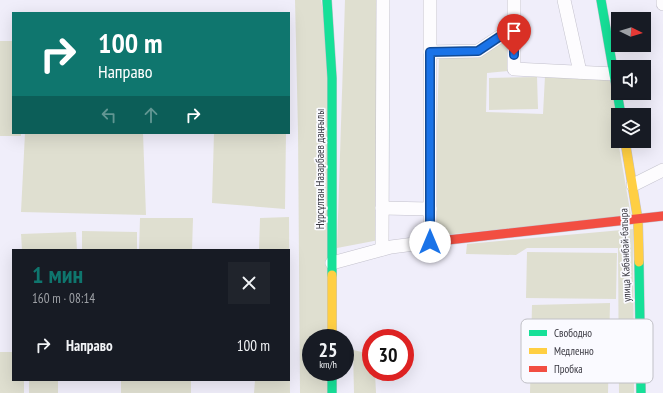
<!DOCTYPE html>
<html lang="ru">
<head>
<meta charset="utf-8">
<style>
  :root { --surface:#171b24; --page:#20242c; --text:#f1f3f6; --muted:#9ea1a6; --accent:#0f766e }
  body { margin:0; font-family:"PT Sans Narrow",sans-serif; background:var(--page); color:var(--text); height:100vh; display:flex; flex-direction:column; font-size:15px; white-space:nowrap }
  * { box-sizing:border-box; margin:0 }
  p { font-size:13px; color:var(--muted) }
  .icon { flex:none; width:22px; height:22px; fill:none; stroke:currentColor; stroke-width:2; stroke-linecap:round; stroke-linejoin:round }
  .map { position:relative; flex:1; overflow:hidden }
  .sheet { position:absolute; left:12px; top:249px; width:278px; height:132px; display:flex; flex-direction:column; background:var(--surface); border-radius:0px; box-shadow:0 4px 16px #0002 }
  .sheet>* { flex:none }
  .guide { position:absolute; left:12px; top:12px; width:278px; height:122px; border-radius:0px; box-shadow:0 4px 16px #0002; background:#0f766e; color:#fff; overflow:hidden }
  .needle { width:26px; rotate:95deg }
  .buttons { position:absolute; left:611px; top:12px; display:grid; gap:8px }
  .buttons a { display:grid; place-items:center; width:40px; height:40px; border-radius:0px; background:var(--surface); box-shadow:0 4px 16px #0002; font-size:20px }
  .speed { position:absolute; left:302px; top:329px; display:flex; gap:8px; font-size:20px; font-weight:700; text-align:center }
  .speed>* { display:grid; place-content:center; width:52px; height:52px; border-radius:50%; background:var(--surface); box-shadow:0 4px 16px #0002; line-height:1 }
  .speed small { font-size:10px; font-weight:400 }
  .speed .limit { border:6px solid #d22; background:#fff; color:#111 }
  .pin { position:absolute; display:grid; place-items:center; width:34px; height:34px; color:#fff; margin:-41px -17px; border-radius:50% 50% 50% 0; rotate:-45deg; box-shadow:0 0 4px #0007 }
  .pin .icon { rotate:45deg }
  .me { position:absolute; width:44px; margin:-22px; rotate:0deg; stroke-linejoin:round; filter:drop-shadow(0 0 3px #0008) }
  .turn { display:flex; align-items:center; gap:14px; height:84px; padding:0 20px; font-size:18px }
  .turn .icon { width:52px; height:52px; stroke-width:2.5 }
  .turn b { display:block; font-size:28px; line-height:34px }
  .lanes { display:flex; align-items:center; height:38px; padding:0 20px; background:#0003; justify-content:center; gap:20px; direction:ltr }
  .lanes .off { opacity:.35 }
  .round { display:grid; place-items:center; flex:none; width:42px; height:42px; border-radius:0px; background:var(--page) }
  .head { display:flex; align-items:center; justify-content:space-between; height:68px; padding:0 20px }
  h1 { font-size:24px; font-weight:700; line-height:30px; color:var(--accent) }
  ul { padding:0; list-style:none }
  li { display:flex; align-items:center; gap:12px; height:56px; padding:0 20px }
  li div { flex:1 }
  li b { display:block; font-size:15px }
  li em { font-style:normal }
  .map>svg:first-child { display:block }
  .green { fill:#dfdfd0 }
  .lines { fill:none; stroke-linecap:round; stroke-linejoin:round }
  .street-casing { stroke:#c3c1cc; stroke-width:14 }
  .fast-casing { stroke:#c3c1cc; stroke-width:10 }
  .slow-casing { stroke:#c3c1cc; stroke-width:10 }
  .jam-casing { stroke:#c3c1cc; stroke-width:10 }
  .street { stroke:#fdfcfe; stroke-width:13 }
  .fast { stroke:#16e098; stroke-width:9 }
  .slow { stroke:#ffcf43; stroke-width:9 }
  .jam { stroke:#f24e42; stroke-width:9 }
  .route-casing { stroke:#114b97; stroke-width:10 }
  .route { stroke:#1a73e8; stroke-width:7 }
  .labels { text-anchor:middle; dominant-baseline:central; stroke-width:3.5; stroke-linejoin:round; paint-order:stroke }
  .street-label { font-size:11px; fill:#393841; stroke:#fafaff }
  .key { fill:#fafaff; stroke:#c0c0c6; stroke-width:1 }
  .key-label { font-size:11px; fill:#393841 }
</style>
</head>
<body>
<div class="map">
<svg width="663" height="393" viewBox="0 0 663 393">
  <rect width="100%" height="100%" fill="#f0eefa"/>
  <g class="green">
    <path d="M295 0H321L331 58 328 338H311V372H327V393H300L298 131Z"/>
    <path d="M345 0H380L379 240 337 248Z"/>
    <path d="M509 39 508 71 487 73 486 112 543 114 545 76 611 78 618 129V141L631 216 434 236 439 56 480 55Z"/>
    <path d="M0 41H13V133H21V136H0Z"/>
    <path d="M537 77 538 109 489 110V78Z"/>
    <path d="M25 133H143L146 215 21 212Z"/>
    <path d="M214 133H286L285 209 212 203Z"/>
    <path d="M289 217 290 393H254L255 380H289V250H259L260 218Z"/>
    <path d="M140 218H193L192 250H139Z"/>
    <path d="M633 229 634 393H619L618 248H527L516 255 466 254 467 244Z"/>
    <path d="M82 231 137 232V250H82Z"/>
    <path d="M76 232 77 250H22L21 234Z"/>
    <path d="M527 252 617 253 616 299 526 298Z"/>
    <path d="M610 303 608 393H530L532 305Z"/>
    <path d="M353 350 371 354V372H375L376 393H354Z"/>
    <path d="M0 352H13V380H24V393H0Z"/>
    <rect x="29" y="380" width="29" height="13"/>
    <rect x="121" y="380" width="70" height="13"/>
  </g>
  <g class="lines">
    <defs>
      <g id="street">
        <path d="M564 0 580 72"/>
        <path d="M663 0V4"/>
        <path d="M514 27V0"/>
        <path d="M430 52 478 51 514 27V69L614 74"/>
        <path d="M633 185 663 170"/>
        <path d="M382 208 430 209"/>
        <path d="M382 249 383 0"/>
        <path d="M332 263 391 247 430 242V0"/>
      </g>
      <g id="fast">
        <path d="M327 0 332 78V275"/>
        <path d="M601 0 621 115"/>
        <path d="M639 262 641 393"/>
        <path d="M332 372V393"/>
      </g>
      <g id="slow">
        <path d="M625 141 638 220 639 262"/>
        <path d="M332 275V338"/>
      </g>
      <path id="jam" d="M430 242 663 216"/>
    </defs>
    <use href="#street" class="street-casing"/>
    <use href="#fast" class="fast-casing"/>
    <use href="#slow" class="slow-casing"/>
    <use href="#jam" class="jam-casing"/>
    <use href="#street" class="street"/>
    <use href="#fast" class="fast"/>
    <use href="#slow" class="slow"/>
    <use href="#jam" class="jam"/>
  </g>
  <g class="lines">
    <defs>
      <path id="route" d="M430 242V52L478 51 514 27V55"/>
    </defs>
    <use href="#route" class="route-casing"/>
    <use href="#route" class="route"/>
  </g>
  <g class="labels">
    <g class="street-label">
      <text transform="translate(320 169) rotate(-90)">Нұрсұлтан Назарбаев даңғылы</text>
      <text transform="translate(625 255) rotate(-92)">улица Кабанбай-батыра</text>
    </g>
  </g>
  <rect x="521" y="319" width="132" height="64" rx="6" class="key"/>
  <rect x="529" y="330" width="18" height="6" fill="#16e098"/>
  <rect x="529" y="348" width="18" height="6" fill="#ffcf43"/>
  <rect x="529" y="366" width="18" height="6" fill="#f24e42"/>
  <g class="key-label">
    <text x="554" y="337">Свободно</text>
    <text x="554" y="355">Медленно</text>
    <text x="554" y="373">Пробка</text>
  </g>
</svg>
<div class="buttons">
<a><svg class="needle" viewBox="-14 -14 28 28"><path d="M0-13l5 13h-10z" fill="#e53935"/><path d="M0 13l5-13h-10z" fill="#9ea1a6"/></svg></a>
<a><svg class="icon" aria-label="sound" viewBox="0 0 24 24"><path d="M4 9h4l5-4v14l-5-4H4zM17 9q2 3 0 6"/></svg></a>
<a><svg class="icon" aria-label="layers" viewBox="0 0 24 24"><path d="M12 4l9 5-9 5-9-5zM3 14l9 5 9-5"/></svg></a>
</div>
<div class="speed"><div>25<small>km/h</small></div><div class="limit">30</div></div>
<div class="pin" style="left:514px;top:55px;background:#d93025"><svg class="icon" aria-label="arrive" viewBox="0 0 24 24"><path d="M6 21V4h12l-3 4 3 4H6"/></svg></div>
<svg class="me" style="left:430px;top:242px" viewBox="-20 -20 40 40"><circle r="19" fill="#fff"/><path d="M0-13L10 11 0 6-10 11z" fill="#1a73e8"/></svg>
<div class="guide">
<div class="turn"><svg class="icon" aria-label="right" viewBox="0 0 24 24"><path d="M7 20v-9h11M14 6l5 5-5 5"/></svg><div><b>100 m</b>Направо</div></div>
<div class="lanes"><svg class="icon off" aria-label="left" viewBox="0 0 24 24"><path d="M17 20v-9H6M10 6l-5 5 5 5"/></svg><svg class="icon off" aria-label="ahead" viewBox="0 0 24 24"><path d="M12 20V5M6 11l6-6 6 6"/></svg><svg class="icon" aria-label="right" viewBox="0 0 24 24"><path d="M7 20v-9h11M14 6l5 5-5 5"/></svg></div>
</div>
<section class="sheet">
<div class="head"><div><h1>1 мин</h1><p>160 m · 08:14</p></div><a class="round"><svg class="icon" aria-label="close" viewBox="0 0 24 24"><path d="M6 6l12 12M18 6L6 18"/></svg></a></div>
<ul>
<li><svg class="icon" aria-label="right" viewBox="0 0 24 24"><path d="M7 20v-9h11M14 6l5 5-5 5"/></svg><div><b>Направо</b></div><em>100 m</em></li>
</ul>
</section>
</div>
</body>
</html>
